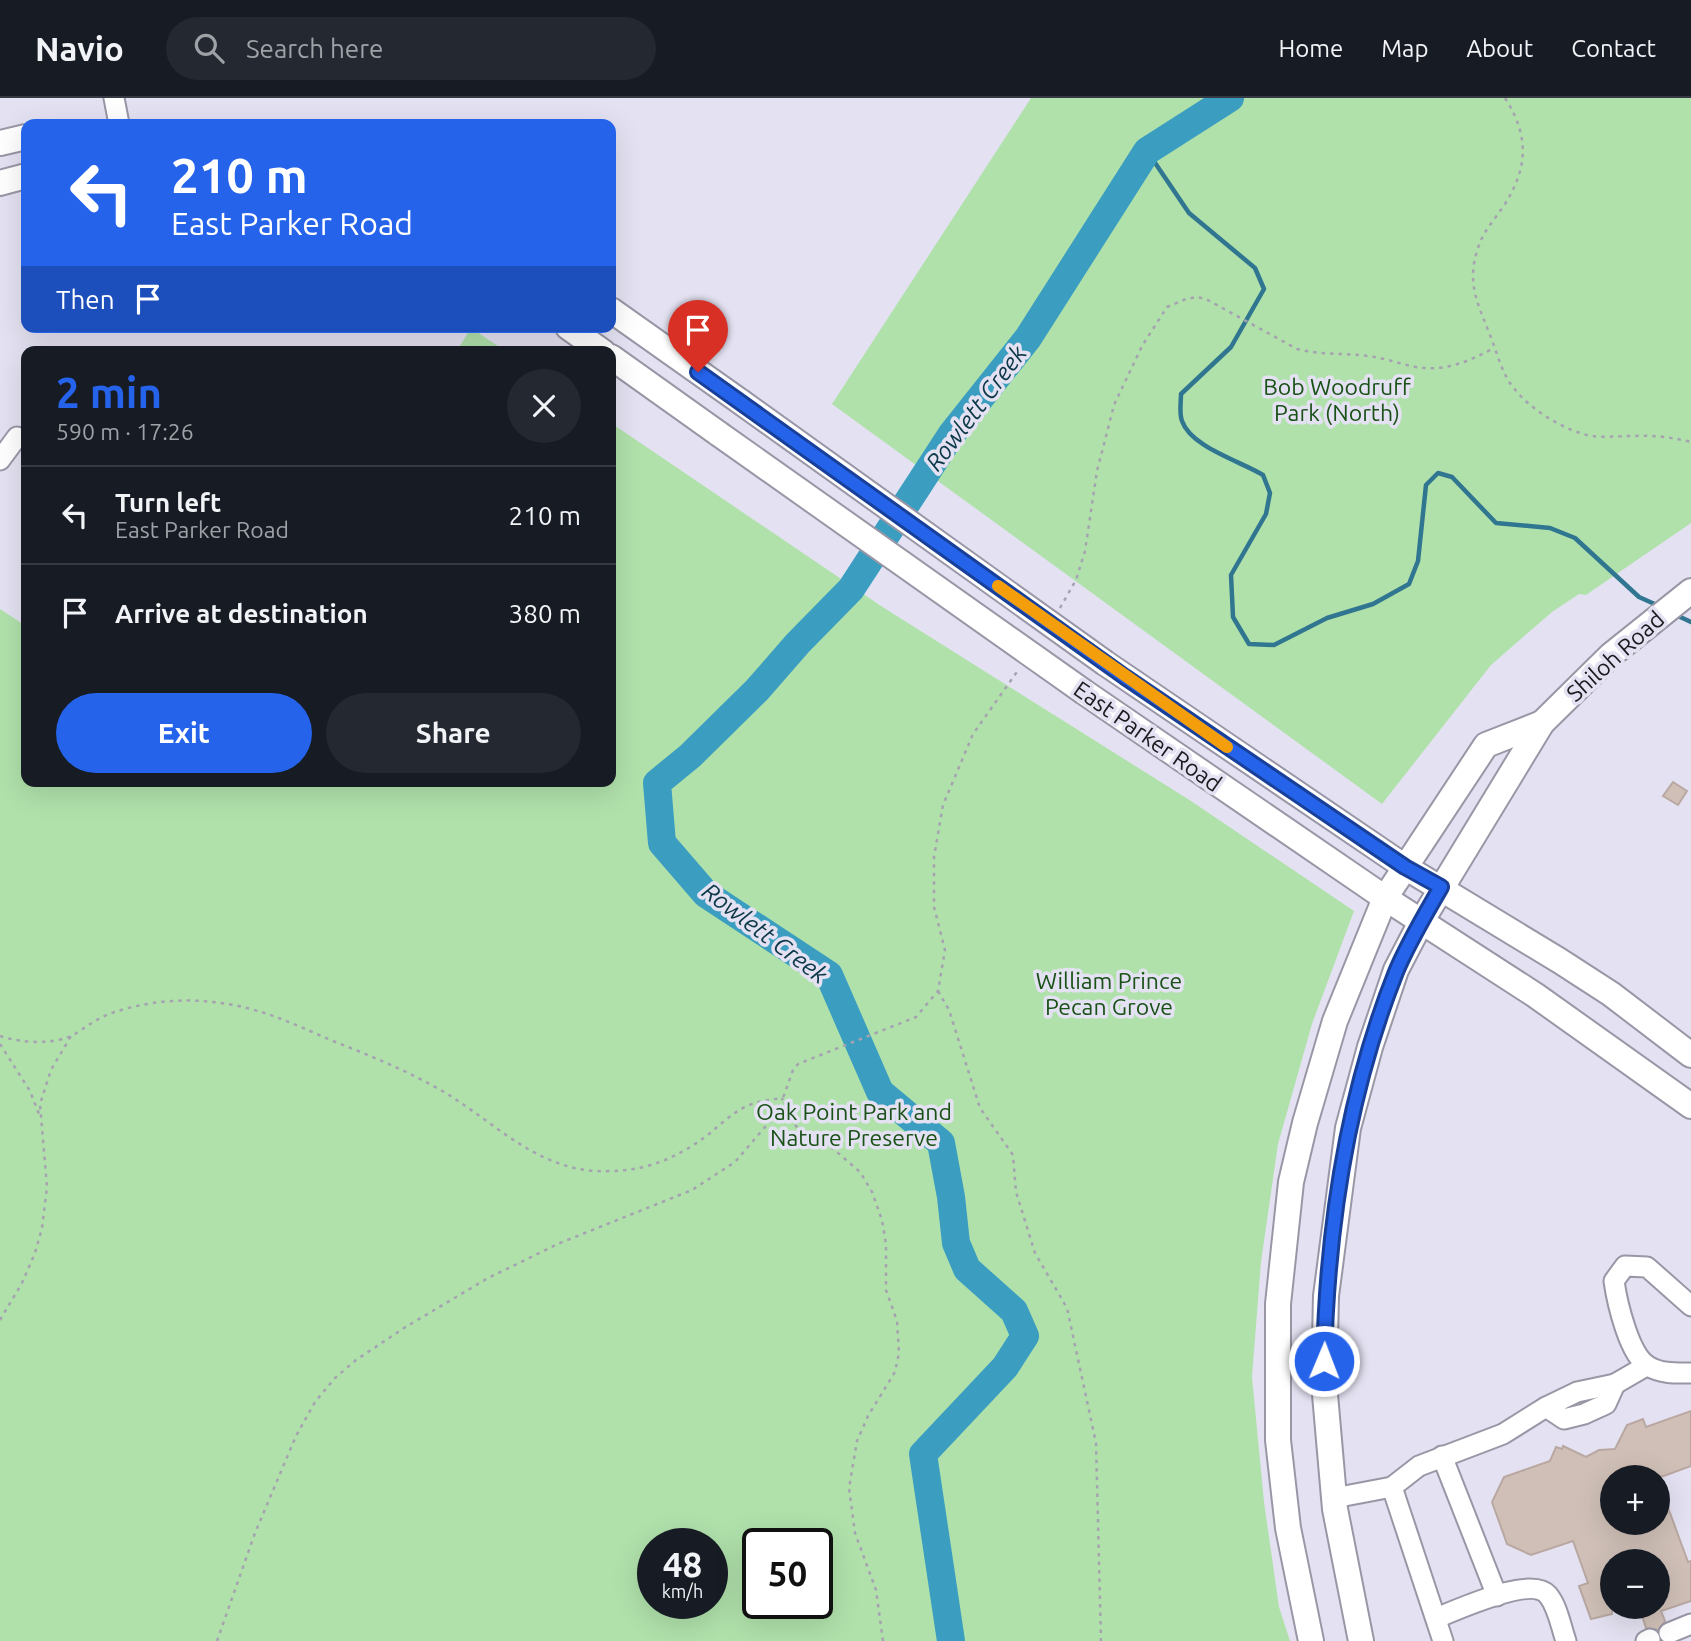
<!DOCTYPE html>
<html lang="en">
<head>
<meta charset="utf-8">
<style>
  :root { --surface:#171b24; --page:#242831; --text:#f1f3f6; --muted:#9ea1a6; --line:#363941; --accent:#2563eb }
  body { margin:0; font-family:Ubuntu,sans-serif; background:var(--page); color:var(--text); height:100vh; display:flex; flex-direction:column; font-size:26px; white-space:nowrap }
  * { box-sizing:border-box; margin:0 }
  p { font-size:23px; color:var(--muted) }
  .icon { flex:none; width:38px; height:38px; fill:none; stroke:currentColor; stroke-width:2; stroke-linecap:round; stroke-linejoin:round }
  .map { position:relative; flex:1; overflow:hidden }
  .sheet { position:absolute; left:21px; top:248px; width:595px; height:441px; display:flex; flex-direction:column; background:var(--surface); border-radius:14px; box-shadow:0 7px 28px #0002 }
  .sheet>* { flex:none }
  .banner { position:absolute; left:21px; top:21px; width:595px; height:214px; border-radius:14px; box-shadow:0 7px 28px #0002; background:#2563eb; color:#fff; overflow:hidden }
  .fabs { position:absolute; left:1600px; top:1367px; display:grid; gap:14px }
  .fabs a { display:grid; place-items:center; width:70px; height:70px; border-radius:50%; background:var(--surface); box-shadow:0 7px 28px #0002; font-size:35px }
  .speed { position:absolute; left:637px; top:1430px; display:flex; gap:14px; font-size:35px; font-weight:700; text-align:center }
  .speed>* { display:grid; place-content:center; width:91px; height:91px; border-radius:50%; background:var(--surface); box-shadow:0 7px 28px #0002; line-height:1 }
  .speed small { font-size:18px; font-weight:400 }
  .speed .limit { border:4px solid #111; border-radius:10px; background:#fff; color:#111 }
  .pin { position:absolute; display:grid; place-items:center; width:60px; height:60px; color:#fff; margin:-72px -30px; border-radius:50% 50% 50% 0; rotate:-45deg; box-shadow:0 0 7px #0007 }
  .pin .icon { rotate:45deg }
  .me { position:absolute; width:77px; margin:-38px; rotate:1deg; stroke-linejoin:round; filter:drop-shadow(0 0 5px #0008) }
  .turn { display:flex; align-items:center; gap:24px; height:147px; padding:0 35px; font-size:32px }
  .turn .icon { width:91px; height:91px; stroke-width:2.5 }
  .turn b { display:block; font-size:49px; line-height:60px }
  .then { display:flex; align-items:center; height:66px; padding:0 35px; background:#0003; gap:14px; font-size:26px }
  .round { display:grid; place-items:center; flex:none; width:74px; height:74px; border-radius:37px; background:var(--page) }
  .summary { display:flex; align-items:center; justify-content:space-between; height:119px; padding:0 35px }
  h1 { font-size:42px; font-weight:700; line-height:52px; color:var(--accent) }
  .primary-button { display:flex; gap:14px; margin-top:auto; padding:14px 35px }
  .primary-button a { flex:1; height:80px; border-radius:42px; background:var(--accent); color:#fff; font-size:28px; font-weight:700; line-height:80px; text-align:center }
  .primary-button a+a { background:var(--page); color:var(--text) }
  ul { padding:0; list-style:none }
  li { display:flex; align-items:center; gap:21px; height:98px; padding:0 35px; border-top:2px solid var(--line) }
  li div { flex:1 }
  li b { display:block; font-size:26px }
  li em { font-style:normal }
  header { display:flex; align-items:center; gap:42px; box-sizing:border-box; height:98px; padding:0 35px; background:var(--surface); border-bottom:2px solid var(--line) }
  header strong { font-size:33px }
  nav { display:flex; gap:38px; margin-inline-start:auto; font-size:24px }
  .search { width:490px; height:63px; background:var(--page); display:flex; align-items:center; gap:18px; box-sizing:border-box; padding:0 24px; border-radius:38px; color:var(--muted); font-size:26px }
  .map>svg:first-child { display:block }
  .green { fill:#b0e1ab; fill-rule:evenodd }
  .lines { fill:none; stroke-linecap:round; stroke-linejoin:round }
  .stream { stroke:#317690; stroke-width:4.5 }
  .river { stroke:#3b9ec1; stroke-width:28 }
  .building { fill:#cfbfb7; stroke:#b8a8a1; stroke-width:2 }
  .minor-casing { stroke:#9997a6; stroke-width:23 }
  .major-casing { stroke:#9997a6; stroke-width:28 }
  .path { stroke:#a5a3b0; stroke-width:2.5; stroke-dasharray:3.5 5; stroke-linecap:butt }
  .minor { stroke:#fff; stroke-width:19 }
  .major { stroke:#fff; stroke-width:24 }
  .major-bridge-casing { stroke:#9997a6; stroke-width:28; stroke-linecap:butt }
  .major-bridge { stroke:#fff; stroke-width:24 }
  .route-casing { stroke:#184099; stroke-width:18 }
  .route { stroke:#2563eb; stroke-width:12 }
  .slow { stroke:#f59e0b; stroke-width:12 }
  .labels { text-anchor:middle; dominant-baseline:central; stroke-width:7; stroke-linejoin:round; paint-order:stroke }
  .park-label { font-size:23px; fill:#195116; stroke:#e4e2f2 }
  .street-label { font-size:23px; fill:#1b1a1f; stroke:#e4e2f2 }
  .water-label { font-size:24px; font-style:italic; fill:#0c3848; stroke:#e4e2f2 }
</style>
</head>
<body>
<header>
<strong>Navio</strong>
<div class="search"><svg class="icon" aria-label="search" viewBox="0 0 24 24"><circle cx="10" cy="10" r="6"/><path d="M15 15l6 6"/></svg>Search here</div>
<nav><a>Home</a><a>Map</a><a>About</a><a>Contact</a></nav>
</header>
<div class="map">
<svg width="1691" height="1543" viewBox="0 0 1691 1543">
  <rect width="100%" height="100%" fill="#e4e2f2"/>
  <g class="green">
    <path d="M1031 0H1691V425L1586 497 1579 496 1552 514 1491 567 1382 706 832 306Z"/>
    <path d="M471 230 507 254H456Z"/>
    <path d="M611 325 881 508 1191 703 1354 813 1312 926 1278 1046 1261 1164 1252 1279 1264 1404 1279 1509 1290 1543H0V511L26 528V684H611ZM653 1446H712V1505H653ZM758 1446H817V1505H758Z"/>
  </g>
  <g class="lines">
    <g class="stream">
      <path d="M1147 53 1189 115 1255 170 1264 191 1231 249 1181 296C1181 305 1179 315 1182 323 1191 349 1240 363 1263 377L1270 395 1266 416 1231 477 1233 519 1249 546 1274 547 1327 520 1373 506 1409 486 1418 463 1426 387 1438 375 1452 379 1496 425 1550 430 1575 440 1639 499 1659 508"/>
      <path d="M1676 517 1691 524"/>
    </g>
    <path class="river" d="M951 1543 923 1356 1005 1269 1025 1238 1014 1213 967 1171 956 1145 951 1099 941 1045 880 994 829 877 706 796 662 745 657 685 690 658 757 592 798 545 851 491 951 337 1028 240 1147 53 1230 0"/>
  </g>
  <g class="building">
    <path d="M1673 684 1687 693 1678 707 1663 698Z"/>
    <path d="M1691 1313V1368L1661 1379H1612V1424H1657L1659 1385 1688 1464 1691 1463V1503L1661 1513 1665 1523 1658 1532 1646 1530 1639 1508H1657V1463H1612V1516L1591 1521 1579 1488 1588 1485 1573 1443 1531 1457 1507 1446 1492 1404 1504 1379 1550 1363 1556 1349 1562 1351 1563 1348 1586 1359 1599 1352 1615 1351 1627 1327 1643 1321 1646 1329Z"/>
  </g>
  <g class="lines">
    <defs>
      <g id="minor">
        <path d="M114 0 119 26"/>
        <path d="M0 362 17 339"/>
        <path d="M1691 1208 1647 1169 1625 1168 1614 1183C1617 1204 1629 1257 1648 1268 1661 1276 1677 1275 1691 1275"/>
        <path d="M1546 1309 1564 1321 1584 1316 1606 1306 1615 1286"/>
        <path d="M1442 1358 1497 1498"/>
        <path d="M1392 1389 1443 1543"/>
        <path d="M1334 1400 1392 1389 1419 1368 1503 1336 1546 1309 1577 1294 1615 1286 1646 1268"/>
        <path d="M1436 1520C1458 1512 1531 1477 1548 1497 1558 1509 1561 1529 1566 1543"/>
        <path d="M1669 1535 1691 1526"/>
        <path d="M1646 1543 1650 1541"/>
      </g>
      <g id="major">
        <path d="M0 45 26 39"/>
        <path d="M0 85 26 78"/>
        <path d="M611 212 741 304"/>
        <path d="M568 229 603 254"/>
        <path d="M611 259 719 336"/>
        <path d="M1105 565 1405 769 1560 863 1611 896 1691 957"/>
        <path d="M1084 594 1385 800 1535 897 1691 1008"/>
        <path d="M1311 1543 1288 1430 1278 1342V1206L1291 1084 1305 1025 1335 923 1385 800 1486 647 1542 625"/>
        <path d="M1361 1543 1335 1411 1324 1285 1326 1198 1348 1030 1370 949 1396 872 1421 824 1542 625 1611 557 1691 493"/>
      </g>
    </defs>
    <use href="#minor" class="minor-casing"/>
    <use href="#major" class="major-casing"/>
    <g class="path">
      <path d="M1505 0C1530 39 1528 71 1503 109 1494 122 1483 134 1478 150 1466 185 1478 206 1490 237 1496 252 1500 268 1508 282 1523 306 1553 326 1580 335 1596 341 1615 338 1633 338 1653 337 1671 339 1691 344"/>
      <path d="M1060 510 1076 482 1085 453 1097 373 1114 307 1142 248 1167 209 1186 201 1197 199 1206 201 1297 251C1321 257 1344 255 1368 258 1385 260 1400 266 1416 269 1446 274 1469 263 1494 250"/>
      <path d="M938 893 949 912 980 1010 1013 1057 1016 1094 1035 1155 1067 1210 1096 1345 1101 1543"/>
      <path d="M0 938C20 945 54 947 73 937 85 930 96 921 109 916 142 904 179 900 213 904 260 909 291 925 333 943 371 958 408 973 444 994 499 1027 541 1077 612 1073 649 1072 679 1059 709 1036 721 1026 732 1015 747 1008 758 1003 770 1002 783 1000"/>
      <path d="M0 946 30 993 39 1016"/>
      <path d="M0 1222 22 1185 35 1155 42 1130 47 1089 40 1006 51 972 71 938"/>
      <path d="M217 1543 255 1435 296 1338 315 1304 335 1280 356 1262 404 1230 488 1180 560 1145 692 1092 735 1064 771 1022 783 1000"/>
      <path d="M883 1543 876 1492 855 1435 849 1390 857 1343 868 1318 895 1274 899 1255 897 1223 886 1192V1146L882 1122 872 1094 860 1074 830 1048 801 1033 793 1025 783 1000 793 972 798 966 916 919 938 893 945 852 934 809V759L943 707 973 636 1019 571"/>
    </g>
    <use href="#minor" class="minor"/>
    <use href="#major" class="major"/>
    <defs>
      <g id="major-bridge">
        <path d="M741 304 1105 565"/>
        <path d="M719 336 1084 594"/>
      </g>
    </defs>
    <use href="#major-bridge" class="major-bridge-casing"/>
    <use href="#major-bridge" class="major-bridge"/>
  </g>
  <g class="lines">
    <defs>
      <path id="route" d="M698 274 1125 579 1405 769 1441 789C1425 817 1408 845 1396 874 1347 997 1327 1131 1324 1263"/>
    </defs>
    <use href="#route" class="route-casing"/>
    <use href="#route" class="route"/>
    <path class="slow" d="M998 488 1227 649"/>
  </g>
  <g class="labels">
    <g class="park-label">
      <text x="1337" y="288">Bob Woodruff<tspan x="1337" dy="26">Park (North)</tspan></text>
      <text x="1109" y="882">William Prince<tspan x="1109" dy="26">Pecan Grove</tspan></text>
      <text x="854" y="1013">Oak Point Park and<tspan x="854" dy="26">Nature Preserve</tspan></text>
    </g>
    <g class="street-label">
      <text transform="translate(1615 558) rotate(-42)">Shiloh Road</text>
      <text transform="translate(1148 638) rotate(35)">East Parker Road</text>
    </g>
    <g class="water-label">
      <text transform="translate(976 310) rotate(-53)">Rowlett Creek</text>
      <text transform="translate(765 835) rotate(37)">Rowlett Creek</text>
    </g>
  </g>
</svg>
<div class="fabs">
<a>+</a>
<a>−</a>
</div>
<div class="speed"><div>48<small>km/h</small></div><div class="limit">50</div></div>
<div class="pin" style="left:698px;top:274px;background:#d93025"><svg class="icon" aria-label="arrive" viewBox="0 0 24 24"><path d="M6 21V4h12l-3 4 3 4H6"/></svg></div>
<svg class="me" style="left:1324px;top:1263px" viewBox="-20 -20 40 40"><circle r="17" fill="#2563eb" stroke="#fff" stroke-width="3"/><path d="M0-11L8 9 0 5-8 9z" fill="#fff"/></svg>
<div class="banner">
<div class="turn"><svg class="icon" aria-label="left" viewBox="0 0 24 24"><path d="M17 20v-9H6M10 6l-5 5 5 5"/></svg><div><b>210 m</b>East Parker Road</div></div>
<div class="then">Then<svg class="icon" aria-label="arrive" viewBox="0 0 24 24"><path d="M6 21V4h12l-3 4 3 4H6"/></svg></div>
</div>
<section class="sheet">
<div class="summary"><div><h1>2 min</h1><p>590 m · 17:26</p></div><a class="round"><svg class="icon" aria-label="close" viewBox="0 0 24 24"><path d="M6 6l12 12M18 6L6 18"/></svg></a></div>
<ul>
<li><svg class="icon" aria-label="left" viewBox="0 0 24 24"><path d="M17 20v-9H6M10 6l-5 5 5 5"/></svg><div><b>Turn left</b><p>East Parker Road</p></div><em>210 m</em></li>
<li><svg class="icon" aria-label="arrive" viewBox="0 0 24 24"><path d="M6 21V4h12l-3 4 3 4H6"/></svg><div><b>Arrive at destination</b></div><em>380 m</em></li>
</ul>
<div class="primary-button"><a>Exit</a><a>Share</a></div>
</section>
</div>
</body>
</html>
